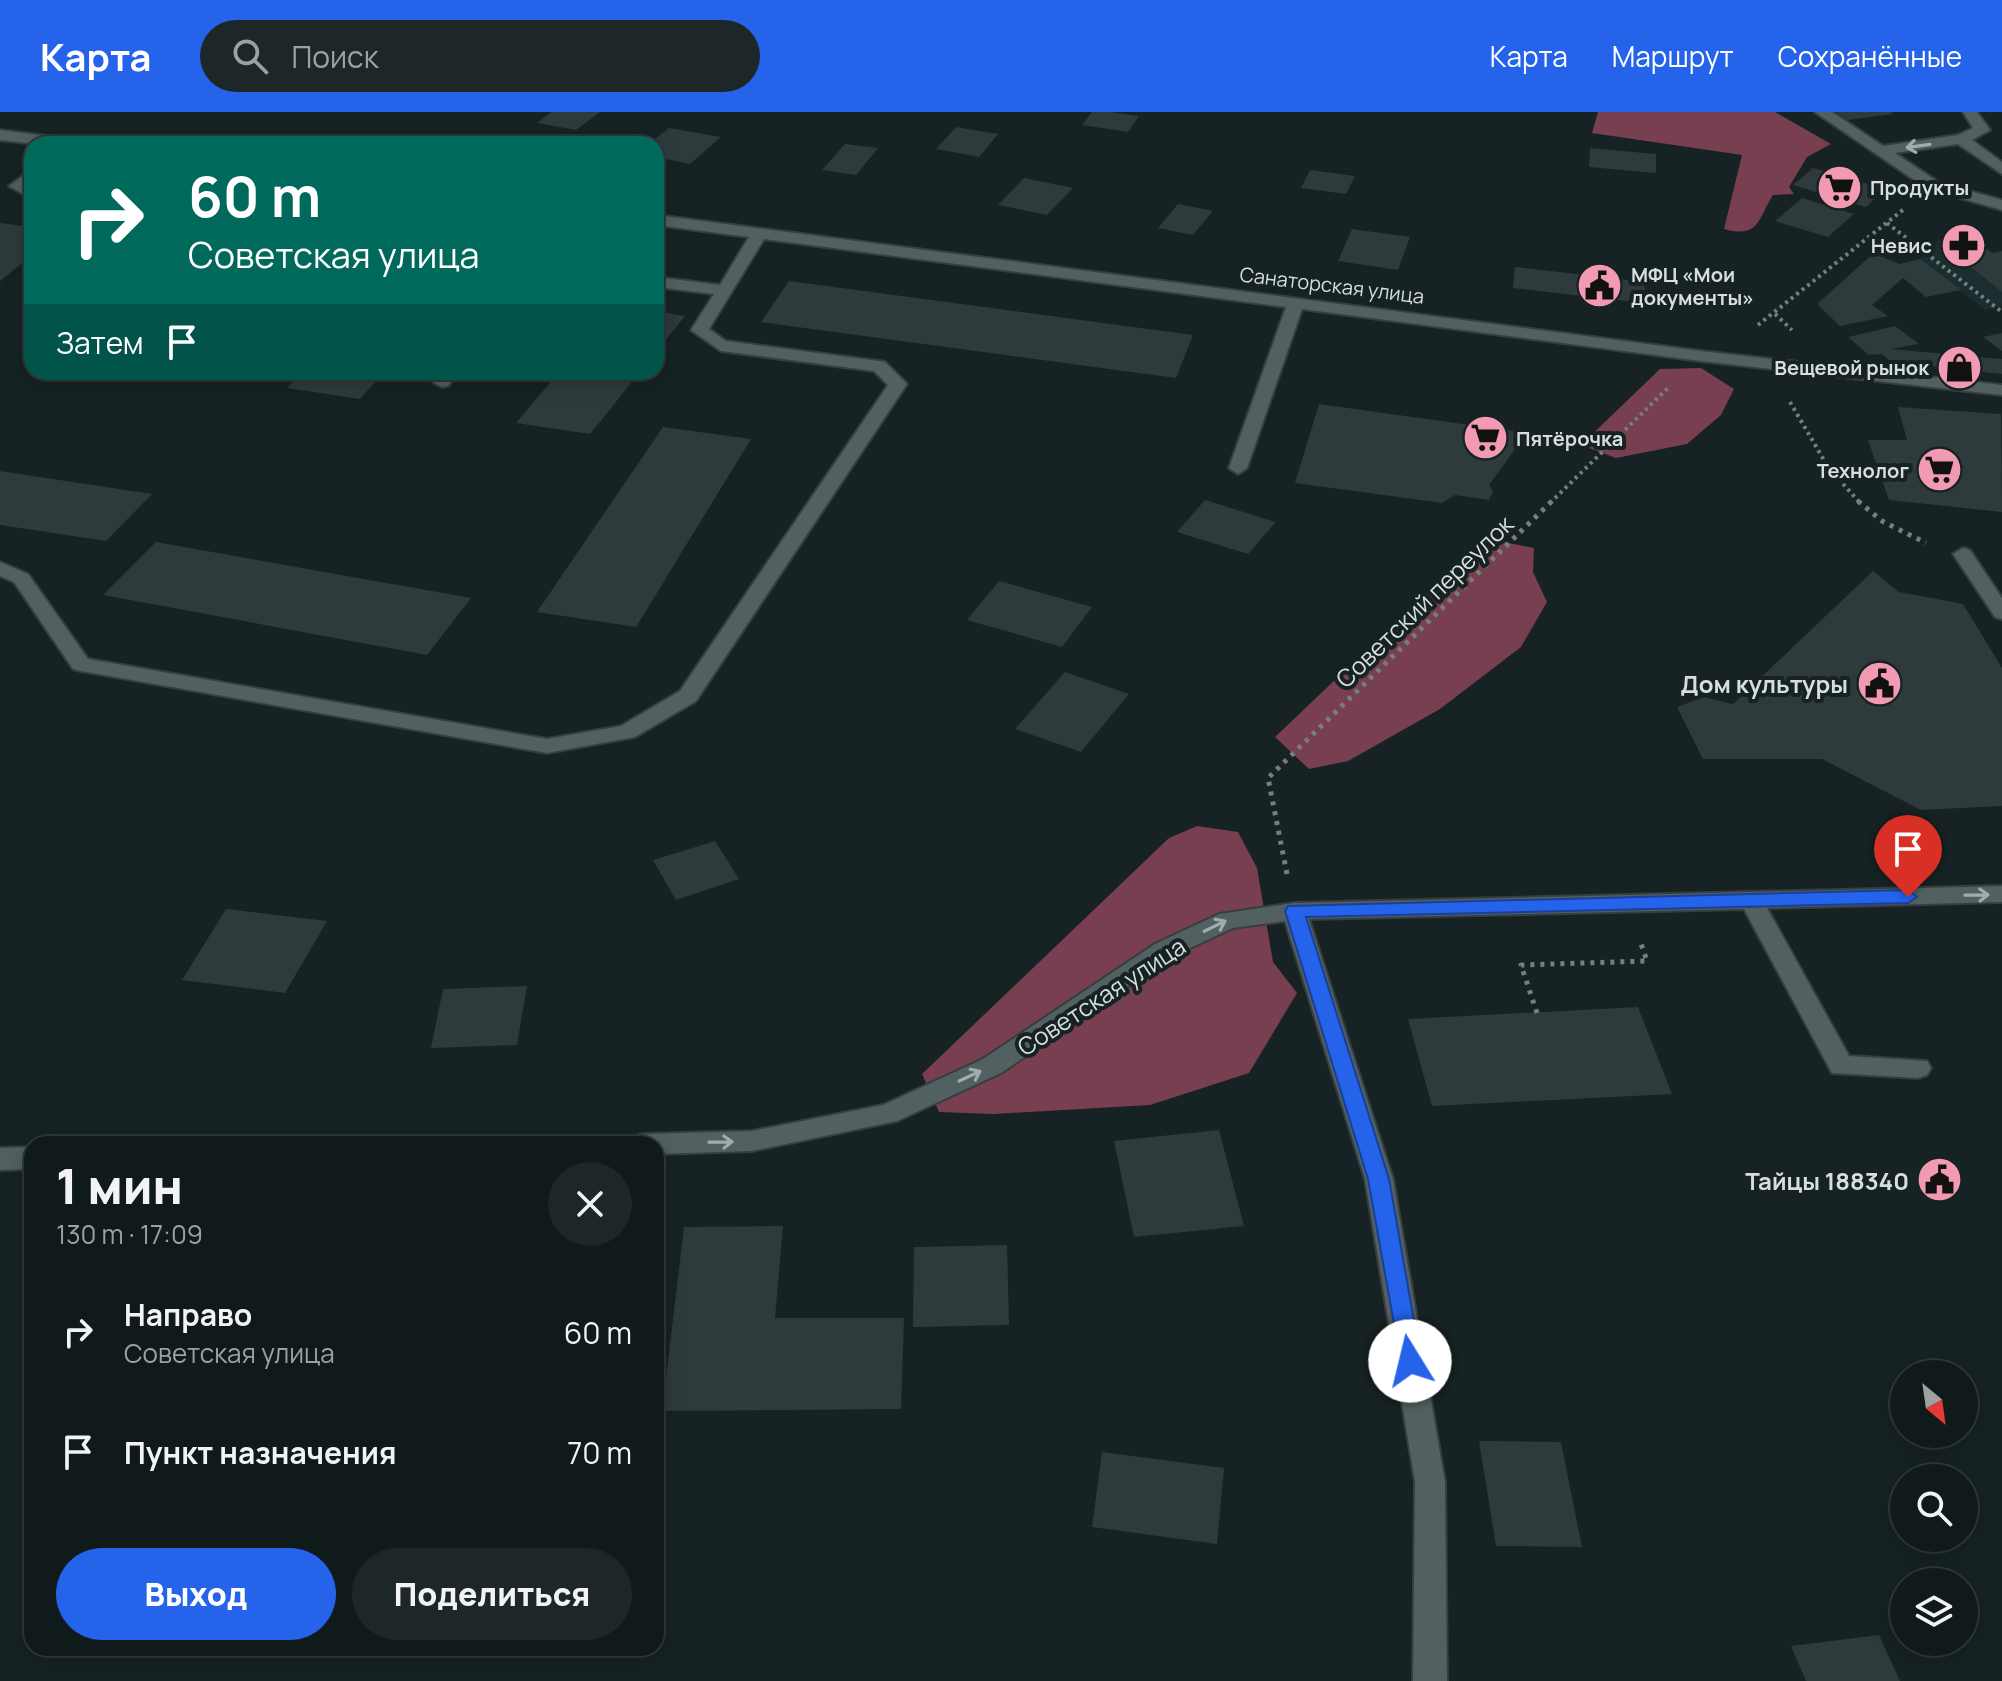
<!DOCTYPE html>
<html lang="ru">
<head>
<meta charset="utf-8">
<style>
  :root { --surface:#101a1a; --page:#1e2727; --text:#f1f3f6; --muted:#9ca1a2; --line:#303839; --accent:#2563eb }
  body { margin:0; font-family:Manrope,sans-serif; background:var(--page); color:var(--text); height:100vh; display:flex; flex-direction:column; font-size:30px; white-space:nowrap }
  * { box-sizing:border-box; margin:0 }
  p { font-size:26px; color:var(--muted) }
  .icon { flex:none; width:44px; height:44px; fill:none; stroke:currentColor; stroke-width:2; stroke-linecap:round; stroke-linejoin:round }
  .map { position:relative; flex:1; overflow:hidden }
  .details { position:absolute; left:24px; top:1024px; width:640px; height:520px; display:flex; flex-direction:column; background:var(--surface); border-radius:24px; box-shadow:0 4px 20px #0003,0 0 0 2px var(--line) }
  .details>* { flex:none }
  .banner { position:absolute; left:24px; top:24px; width:640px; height:244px; border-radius:24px; box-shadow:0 4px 20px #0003,0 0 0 2px var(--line); background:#00695c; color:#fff; overflow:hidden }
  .needle { width:52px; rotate:151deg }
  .fabs { position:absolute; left:1890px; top:1248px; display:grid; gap:16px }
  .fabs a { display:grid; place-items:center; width:88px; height:88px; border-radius:50%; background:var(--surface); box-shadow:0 4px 20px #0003,0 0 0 2px var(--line); font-size:40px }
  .pin { position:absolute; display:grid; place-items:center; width:68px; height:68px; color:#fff; margin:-82px -34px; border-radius:50% 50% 50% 0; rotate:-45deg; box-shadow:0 0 8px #0007 }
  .pin .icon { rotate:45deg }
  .me { position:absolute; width:88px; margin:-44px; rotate:351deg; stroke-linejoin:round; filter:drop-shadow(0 0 6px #0008) }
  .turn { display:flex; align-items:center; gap:28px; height:168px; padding:0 32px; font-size:36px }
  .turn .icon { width:104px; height:104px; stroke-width:2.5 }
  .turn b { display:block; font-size:56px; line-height:68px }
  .then { display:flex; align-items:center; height:76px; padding:0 32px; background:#0003; gap:16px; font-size:30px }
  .round { display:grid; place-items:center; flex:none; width:84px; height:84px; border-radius:42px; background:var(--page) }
  .headline { display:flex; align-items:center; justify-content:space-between; height:136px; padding:0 32px }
  h1 { font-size:48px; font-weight:800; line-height:60px }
  .primary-button { display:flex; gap:16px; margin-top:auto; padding:16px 32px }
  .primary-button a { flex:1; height:92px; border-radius:48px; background:var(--accent); color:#fff; font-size:32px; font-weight:800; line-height:92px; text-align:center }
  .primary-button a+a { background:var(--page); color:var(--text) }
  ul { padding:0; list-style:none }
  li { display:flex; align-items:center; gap:24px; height:120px; padding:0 32px }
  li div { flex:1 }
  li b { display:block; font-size:30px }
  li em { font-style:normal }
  header { display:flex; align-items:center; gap:48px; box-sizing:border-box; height:112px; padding:0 40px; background:var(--accent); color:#fff }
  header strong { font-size:38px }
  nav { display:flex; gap:44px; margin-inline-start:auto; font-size:28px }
  .search { width:560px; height:72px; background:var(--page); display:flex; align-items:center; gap:20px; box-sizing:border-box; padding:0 28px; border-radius:44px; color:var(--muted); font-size:30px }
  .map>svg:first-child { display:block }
  .built { fill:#1a2e30 }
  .forest { fill:#783f50 }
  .building { fill:#2e3a3b }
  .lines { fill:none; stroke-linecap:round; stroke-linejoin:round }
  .minor-casing { stroke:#363e3e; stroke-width:4 }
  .path-far1 { stroke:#757f80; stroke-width:4; stroke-dasharray:3 4; stroke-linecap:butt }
  .path { stroke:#757f80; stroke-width:5; stroke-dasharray:4 6; stroke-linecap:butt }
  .minor { fill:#526061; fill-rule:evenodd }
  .oneway { stroke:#a1acac }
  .route { fill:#2563eb; stroke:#184099; stroke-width:2 }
  .labels { text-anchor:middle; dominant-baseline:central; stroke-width:8; stroke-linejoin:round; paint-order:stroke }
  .far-poi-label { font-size:20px; font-weight:bold; fill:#d6dede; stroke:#162223; text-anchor:start }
  .far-street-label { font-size:20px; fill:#d6dede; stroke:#162223 }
  .street-label { font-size:24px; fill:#d6dede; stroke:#162223 }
  .poi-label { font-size:24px; font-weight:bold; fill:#d6dede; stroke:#162223; text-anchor:end }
</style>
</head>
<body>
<header>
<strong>Карта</strong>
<div class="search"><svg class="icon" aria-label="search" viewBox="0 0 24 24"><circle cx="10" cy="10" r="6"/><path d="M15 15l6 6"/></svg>Поиск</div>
<nav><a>Карта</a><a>Маршрут</a><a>Сохранённые</a></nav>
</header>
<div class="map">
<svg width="2002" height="1569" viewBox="0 0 2002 1569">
  <rect width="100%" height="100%" fill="#162223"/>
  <path class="built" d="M1938 129 2002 180V195L1985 198 1920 147Z"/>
  <g class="forest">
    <path d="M1598 0H1775L1831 32 1807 45 1789 75 1794 82 1773 83C1758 106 1760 127 1724 117L1742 43 1592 21Z"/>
    <path d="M1701 256 1734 277 1721 303 1687 332 1616 346 1581 333 1660 257Z"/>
    <path d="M1484 426 1534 436 1533 460 1547 490 1521 535 1440 597 1348 649 1309 657 1275 625Z"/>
    <path d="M1197 714 1238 720 1257 756 1273 850 1297 881 1249 961 1150 993 994 1002 939 1000 922 962 1169 726Z"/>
  </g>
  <g class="building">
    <path d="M551 0H600L576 18 537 11Z"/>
    <path d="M1092 0H1110L1139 4 1128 20 1082 13Z"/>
    <path d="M1836 0H1892V2L1848 8Z"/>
    <path d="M956 15 998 22 979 45 936 37Z"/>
    <path d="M669 16 721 25 690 52 656 45V32H649Z"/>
    <path d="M845 32 878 36 856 63 822 58Z"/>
    <path d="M1590 36 1656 42V61L1589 55Z"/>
    <path d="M1813 56 1885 77 1866 95 1793 73Z"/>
    <path d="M1310 58 1355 64 1346 82 1301 76Z"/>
    <path d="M1024 66 1073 76 1047 103 998 93Z"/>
    <path d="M1802 86 1854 102 1828 125 1775 109Z"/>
    <path d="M1178 92 1213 99 1193 123 1158 116Z"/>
    <path d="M0 111 32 115V143L0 169Z"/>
    <path d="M1352 117 1410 125 1398 158 1338 149Z"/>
    <path d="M1970 124 1992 141 2002 139V180L1938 129Z"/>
    <path d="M1874 141 1899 152 1920 147 1961 178 1926 185 1903 166 1872 193 1888 204 1840 214 1817 192Z"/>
    <path d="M1515 155 1645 170 1644 191 1513 176Z"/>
    <path d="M789 169 1193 223 1176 266 761 210Z"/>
    <path d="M656 199 685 204 656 240Z"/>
    <path d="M1895 214 1919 232 1891 237 2002 247V262L1891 250 1882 242 1869 243 1848 225Z"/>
    <path d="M2002 221V239L1983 225Z"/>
    <path d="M303 260H384L360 287 287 276Z"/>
    <path d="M559 260H640L590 322 516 311Z"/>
    <path d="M1319 292 1527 321 1489 373 1493 379 1489 388 1455 383 1442 391 1295 371Z"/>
    <path d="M1898 295 2001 302 2002 400 1889 388 1868 328H1907Z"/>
    <path d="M663 315 751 327 636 515 537 500Z"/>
    <path d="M0 359 152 382 106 429 0 413Z"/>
    <path d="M1205 388 1276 410 1248 442 1177 420Z"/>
    <path d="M156 430 471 486 427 543 103 483Z"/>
    <path d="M1873 459 1899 480 1963 492 2002 556V694L1921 698 1822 647H1703L1677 595 1704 585 1733 592Z"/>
    <path d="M999 469 1092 495 1062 535 967 508Z"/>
    <path d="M1065 560 1129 582 1081 640 1015 617Z"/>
    <path d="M715 729 739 767 676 788 653 748Z"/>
    <path d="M226 797 327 809 285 881 182 868Z"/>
    <path d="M527 874 517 933 431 936 443 877Z"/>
    <path d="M1638 895 1672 982 1432 994 1408 907Z"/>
    <path d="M1219 1018 1244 1114 1134 1125 1114 1029Z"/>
    <path d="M783 1114 775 1206H904L901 1297 662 1299 684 1115Z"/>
    <path d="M1007 1133 1009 1213 913 1215 914 1135Z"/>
    <path d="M1479 1329 1561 1330 1582 1435 1496 1434Z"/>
    <path d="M1102 1340 1224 1356 1217 1432 1092 1415Z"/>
    <path d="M1879 1523 1900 1569H1806L1791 1534Z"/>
  </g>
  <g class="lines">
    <defs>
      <g id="minor">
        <path d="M1815 0H1832L1883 34 1958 23 1973 16 1963 0H1977L1990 18 1972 28 2002 50V62L1958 32 1895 41 1938 70 2002 88V98L1926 76Z"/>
        <path d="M0 18 70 27 78 32H35L0 28Z"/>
        <path d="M32 57V70L28 73 32 76V87L9 74Z"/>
        <path d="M656 103 1701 239 2002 273V283L1701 249 1302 197 1247 356 1238 362 1229 356 1286 195 764 127 709 217 726 229 879 249 885 250 907 272 696 589 635 625 547 641 81 559 73 557 14 470 0 464V450L28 462 88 547 547 627 621 614 680 579 888 273 874 259 721 239 691 218 714 182 656 175V165L720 173 749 125 656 113Z"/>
        <path d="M440 260H458L448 274 442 275 433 270Z"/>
        <path d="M1963 436 1970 438 2002 486V507L1995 505 1953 442Z"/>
        <path d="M2002 774V790L1767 796 1849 944 1927 949 1931 956 1927 963 1918 966 1832 961 1744 797 1309 807 1393 1067 1445 1370 1447 1569H1413L1415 1370 1365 1067 1285 809 1233 816 1173 844 1001 961 897 1009 752 1039 656 1042V1032H630L633 1025 643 1022 752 1019 883 993 983 947 1155 832 1219 802 1294 791Z"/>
        <path d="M32 1035V1057L0 1058V1036Z"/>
      </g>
    </defs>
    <use href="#minor" class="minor-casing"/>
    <g class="path-far1">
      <path d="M1887 111 2002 200"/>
      <path d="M1775 202 1792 218"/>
      <path d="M1758 213 1904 97"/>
      <path d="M1790 290 1828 355 1860 391"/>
      <path d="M1550 391 1669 275"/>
    </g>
    <g class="path">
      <path d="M1858 389 1882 409 1926 431"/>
      <path d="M1287 762 1268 666 1552 389"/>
      <path d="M1537 901 1521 853 1647 849 1640 829"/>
    </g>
    <use href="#minor" class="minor"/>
  </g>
  <defs><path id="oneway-shaft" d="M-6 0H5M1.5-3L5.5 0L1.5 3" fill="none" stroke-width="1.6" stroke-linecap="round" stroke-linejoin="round" transform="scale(2)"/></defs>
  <g class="oneway">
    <use href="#oneway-shaft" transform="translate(1918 34) rotate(172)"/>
    <use href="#oneway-shaft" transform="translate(1977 783) rotate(-1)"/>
    <use href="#oneway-shaft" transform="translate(1215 814) rotate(-26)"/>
    <use href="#oneway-shaft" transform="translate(970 964) rotate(-25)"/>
    <use href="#oneway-shaft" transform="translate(721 1030) rotate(-1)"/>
  </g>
  <path class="route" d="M1908 778 1917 785 1908 791 1306 805 1389 1067 1421 1249 1417 1256 1410 1258 1402 1256 1368 1067 1285 799 1288 794Z"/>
  <defs>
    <symbol id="supermarket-disc" viewBox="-11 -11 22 22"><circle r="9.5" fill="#f19ab2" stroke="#162223"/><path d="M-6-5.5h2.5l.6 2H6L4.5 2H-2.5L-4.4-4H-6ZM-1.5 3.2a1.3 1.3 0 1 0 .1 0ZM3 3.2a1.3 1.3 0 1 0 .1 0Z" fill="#111"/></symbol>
    <symbol id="pharmacy-disc" viewBox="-11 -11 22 22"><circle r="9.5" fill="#f19ab2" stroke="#162223"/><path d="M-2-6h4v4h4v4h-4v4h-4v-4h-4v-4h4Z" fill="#111"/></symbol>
    <symbol id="civic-disc" viewBox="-11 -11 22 22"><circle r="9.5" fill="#f19ab2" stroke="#162223"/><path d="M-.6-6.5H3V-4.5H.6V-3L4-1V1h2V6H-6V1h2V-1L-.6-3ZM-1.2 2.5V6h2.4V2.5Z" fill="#111"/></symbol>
    <symbol id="shop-disc" viewBox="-11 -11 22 22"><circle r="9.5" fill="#f19ab2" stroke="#162223"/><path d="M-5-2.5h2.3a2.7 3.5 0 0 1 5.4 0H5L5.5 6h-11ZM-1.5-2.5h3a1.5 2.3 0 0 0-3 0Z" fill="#111"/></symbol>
  </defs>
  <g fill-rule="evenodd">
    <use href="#supermarket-disc" x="1814" y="50" width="51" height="51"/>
    <use href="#pharmacy-disc" x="1938" y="108" width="51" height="51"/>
    <use href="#civic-disc" x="1574" y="148" width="51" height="51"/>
    <use href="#shop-disc" x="1934" y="230" width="51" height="51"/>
    <use href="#supermarket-disc" x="1460" y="300" width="51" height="51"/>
    <use href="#supermarket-disc" x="1914" y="332" width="51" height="51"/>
    <use href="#civic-disc" x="1854" y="546" width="51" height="51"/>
    <use href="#civic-disc" x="1914" y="1042" width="51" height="51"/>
  </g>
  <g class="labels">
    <g class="far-poi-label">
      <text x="1870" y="75">Продукты</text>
      <text x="1932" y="133" text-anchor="end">Невис</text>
      <text x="1631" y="162">МФЦ «Мои<tspan x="1631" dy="23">документы»</tspan></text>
      <text x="1929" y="255" text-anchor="end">Вещевой рынок</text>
      <text x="1516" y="326">Пятёрочка</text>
      <text x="1909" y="358" text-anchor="end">Технолог</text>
    </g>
    <g class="far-street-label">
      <text transform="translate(1332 173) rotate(7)">Санаторская улица</text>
    </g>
    <g class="street-label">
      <text transform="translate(1424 489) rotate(-44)">Советский переулок</text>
      <text transform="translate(1101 884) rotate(-33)">Советская улица</text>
    </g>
    <g class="poi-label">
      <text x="1848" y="571">Дом культуры</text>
      <text x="1909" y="1068">Тайцы 188340</text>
    </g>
  </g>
</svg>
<div class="fabs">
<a><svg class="needle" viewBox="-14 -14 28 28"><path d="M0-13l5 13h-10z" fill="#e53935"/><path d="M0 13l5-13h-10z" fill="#9ca1a2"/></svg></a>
<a><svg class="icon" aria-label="search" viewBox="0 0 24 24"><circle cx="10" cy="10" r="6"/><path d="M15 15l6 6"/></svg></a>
<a><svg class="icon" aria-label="layers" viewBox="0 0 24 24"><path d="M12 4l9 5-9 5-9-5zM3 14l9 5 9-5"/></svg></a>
</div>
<div class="pin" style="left:1908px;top:785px;background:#d93025"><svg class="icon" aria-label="arrive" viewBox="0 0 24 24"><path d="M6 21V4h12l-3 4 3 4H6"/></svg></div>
<svg class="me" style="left:1410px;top:1249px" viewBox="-20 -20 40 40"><circle r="19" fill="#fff"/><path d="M0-13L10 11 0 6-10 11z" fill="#2563eb"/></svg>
<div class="banner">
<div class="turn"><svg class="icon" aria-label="right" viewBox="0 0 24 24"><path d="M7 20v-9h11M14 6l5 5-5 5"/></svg><div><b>60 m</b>Советская улица</div></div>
<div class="then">Затем<svg class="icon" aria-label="arrive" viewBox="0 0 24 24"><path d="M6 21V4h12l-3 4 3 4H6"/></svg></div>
</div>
<section class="details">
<div class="headline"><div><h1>1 мин</h1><p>130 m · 17:09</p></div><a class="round"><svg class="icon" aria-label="close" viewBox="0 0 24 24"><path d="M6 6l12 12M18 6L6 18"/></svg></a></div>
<ul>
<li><svg class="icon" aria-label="right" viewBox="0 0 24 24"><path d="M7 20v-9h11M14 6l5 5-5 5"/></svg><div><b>Направо</b><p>Советская улица</p></div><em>60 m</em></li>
<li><svg class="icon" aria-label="arrive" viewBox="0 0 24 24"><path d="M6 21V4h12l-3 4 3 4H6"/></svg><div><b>Пункт назначения</b></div><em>70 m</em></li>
</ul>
<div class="primary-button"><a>Выход</a><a>Поделиться</a></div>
</section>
</div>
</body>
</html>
